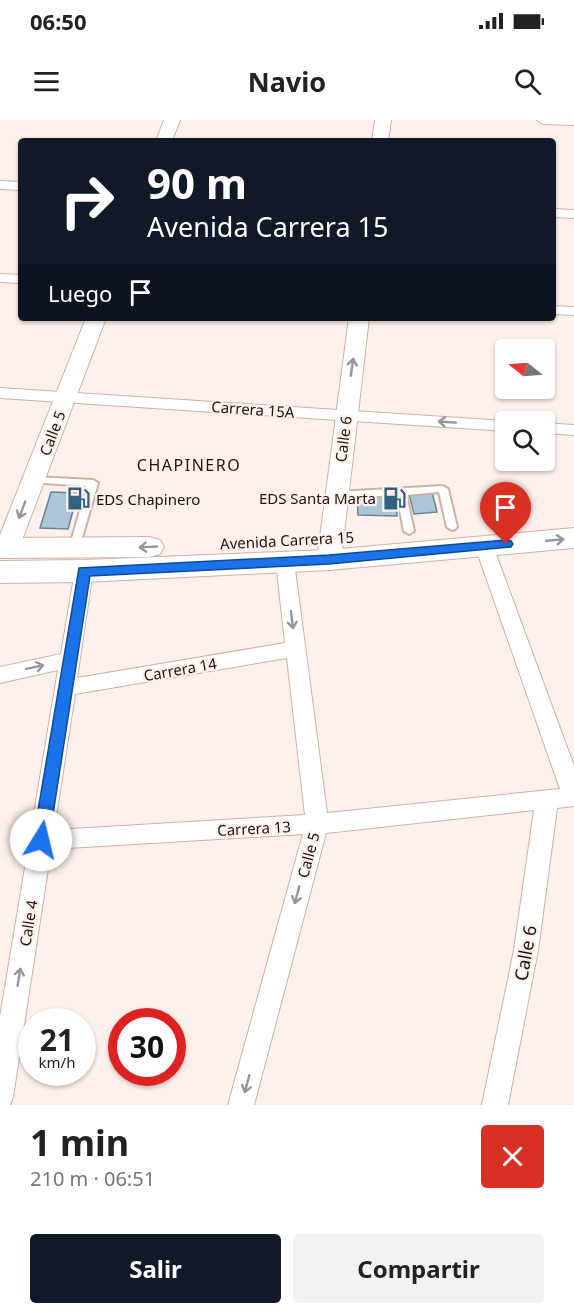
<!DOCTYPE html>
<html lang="es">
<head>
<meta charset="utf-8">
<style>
  :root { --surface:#fff; --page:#f2f2f2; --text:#222; --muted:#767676; --accent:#111827 }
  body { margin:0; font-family:"Noto Sans",sans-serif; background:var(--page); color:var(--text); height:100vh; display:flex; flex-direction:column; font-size:22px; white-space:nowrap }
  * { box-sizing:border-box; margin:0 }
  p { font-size:20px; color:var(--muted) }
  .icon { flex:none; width:33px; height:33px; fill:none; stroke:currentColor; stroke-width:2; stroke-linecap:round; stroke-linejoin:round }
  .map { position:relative; height:985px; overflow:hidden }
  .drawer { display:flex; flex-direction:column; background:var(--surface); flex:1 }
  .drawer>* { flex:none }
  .guide { position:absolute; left:18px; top:18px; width:538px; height:183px; border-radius:6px; box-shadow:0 2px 4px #0004; background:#111827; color:#fff; overflow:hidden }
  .needle { width:39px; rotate:287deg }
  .controls { position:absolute; left:495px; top:219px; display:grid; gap:12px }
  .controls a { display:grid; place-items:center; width:60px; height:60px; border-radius:6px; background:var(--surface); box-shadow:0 2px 4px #0004; font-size:30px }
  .speed { position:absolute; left:18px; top:888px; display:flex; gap:12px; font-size:30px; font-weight:700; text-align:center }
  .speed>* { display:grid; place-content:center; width:78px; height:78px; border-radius:50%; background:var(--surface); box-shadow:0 2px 4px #0004; line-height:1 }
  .speed small { font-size:15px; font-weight:400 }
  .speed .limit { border:9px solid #d22; background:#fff; color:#111 }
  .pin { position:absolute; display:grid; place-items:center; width:51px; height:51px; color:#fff; margin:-62px -26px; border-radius:50% 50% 50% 0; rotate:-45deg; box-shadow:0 0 6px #0007 }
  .pin .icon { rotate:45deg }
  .me { position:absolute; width:66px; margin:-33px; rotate:9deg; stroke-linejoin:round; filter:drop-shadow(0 0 4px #0008) }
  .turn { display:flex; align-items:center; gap:21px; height:126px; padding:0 30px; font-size:27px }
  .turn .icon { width:78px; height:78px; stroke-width:2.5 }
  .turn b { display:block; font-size:42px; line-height:51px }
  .then { display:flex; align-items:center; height:57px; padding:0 30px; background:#0003; gap:12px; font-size:22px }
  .round { display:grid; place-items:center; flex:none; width:63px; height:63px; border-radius:6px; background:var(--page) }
  .head { display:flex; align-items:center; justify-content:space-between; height:102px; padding:0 30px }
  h1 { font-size:36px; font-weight:700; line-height:45px }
  .action { display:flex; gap:12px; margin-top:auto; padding:12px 30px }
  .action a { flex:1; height:69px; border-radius:6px; background:var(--accent); color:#fff; font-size:24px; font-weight:700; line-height:69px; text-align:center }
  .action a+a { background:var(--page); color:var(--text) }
  .status { display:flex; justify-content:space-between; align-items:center; height:42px; padding:0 30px; background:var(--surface); direction:ltr }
  .status svg { height:16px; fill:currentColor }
  header { display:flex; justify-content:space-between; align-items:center; height:78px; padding:0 30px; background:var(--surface); font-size:27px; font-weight:700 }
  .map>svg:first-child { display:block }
  .building { fill:#acc6d7; stroke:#6b8494; stroke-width:1.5 }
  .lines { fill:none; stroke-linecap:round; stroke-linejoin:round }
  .service-casing { stroke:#ceb1a6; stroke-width:4 }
  .minor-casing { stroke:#ceb1a6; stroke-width:2 }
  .tertiary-casing { stroke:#ceb1a6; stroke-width:2 }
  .primary-casing { stroke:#ceb1a6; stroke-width:2 }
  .service { fill:#fff; fill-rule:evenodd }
  .minor { fill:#fff; fill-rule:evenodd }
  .tertiary { fill:#fff; fill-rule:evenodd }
  .primary { fill:#fff; fill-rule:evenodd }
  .oneway { stroke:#999593 }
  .route { fill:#1a73e8; stroke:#114b97; stroke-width:1.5 }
  .labels { text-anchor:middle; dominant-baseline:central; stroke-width:4.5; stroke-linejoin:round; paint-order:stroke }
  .street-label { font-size:15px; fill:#1d130f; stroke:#fef1ec }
  .poi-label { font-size:15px; fill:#1d130f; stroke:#fef1ec; text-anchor:end }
  .neighbourhood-label { font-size:16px; letter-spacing:1.5px; fill:#1d130f; stroke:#fef1ec }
  .near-street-label { font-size:18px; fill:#1d130f; stroke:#fef1ec }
</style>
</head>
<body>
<div class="status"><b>06:50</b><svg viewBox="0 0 49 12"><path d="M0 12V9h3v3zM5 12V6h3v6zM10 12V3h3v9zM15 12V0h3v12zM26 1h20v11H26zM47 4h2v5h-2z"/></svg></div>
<header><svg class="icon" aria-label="menu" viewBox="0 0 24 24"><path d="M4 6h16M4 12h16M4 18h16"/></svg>Navio<svg class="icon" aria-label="search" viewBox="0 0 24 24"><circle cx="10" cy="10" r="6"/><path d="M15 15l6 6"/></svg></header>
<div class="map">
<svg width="574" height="985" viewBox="0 0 574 985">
  <rect width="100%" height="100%" fill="#fef1ec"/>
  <g class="building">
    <path d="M51 372 78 373 68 409 40 408Z"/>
    <path d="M432 372 437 392 414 394 409 374Z"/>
    <path d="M357 375H395L397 396 358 395Z"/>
  </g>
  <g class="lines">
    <defs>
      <g id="service">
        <path d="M34 357 93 360 98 363 78 431 74 432 69 429 87 366 31 362 29 360 31 358Z"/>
        <path d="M443 366 448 369 457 407 455 409 452 410 447 407 439 372 406 375 414 411 409 414 404 411 397 375 337 378 332 375 337 372Z"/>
      </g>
      <g id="minor">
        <path d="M537 0H574V5L543 4Z"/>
        <path d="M0 61 21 62V70L0 69Z"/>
        <path d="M554 89 574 90V98L554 97Z"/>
        <path d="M0 154 21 155V163L0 162Z"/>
        <path d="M554 186 574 187V195L554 194Z"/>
        <path d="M0 268 506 301 508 302H506V311L0 278Z"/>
        <path d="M544 303 574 305V315L544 313Z"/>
        <path d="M484 420 491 422 493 426 574 646V686L557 688 538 830 508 985H482L514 830 534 690 326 713 254 985H228L303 714 51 729 13 977 10 985H0V897L58 550 0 563V547L61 534 75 451 77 446 84 444 91 446 93 451 77 558 285 523 276 442 278 437 285 436 292 437 294 442 327 693 560 669 475 426 477 422ZM287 538 305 695 54 710 75 574Z"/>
      </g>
      <g id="tertiary">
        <path d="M164 0H180L172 21H156Z"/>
        <path d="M375 0H391L388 21H372Z"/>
        <path d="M86 198H106L19 428 16 434 7 436 0 434V415Z"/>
        <path d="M349 198H369L341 440 338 446 329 448 320 446 317 440Z"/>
      </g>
      <g id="primary">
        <path d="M574 408V428L329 450 84 462 0 463V441L84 440 329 430Z"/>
        <path d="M149 417 160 420 164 427 160 434 149 437 0 438V418Z"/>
      </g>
    </defs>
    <use href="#service" class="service-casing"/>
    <use href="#minor" class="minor-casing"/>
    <use href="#tertiary" class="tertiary-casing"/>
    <use href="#primary" class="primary-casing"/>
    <use href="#service" class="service"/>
    <use href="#minor" class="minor"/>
    <use href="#tertiary" class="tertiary"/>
    <use href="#primary" class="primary"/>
  </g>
  <defs><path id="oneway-shaft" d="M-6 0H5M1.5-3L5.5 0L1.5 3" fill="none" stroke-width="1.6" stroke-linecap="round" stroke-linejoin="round" transform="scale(1.5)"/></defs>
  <g class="oneway">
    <use href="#oneway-shaft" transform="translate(352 247) rotate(-82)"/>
    <use href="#oneway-shaft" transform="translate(447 302) rotate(-176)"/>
    <use href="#oneway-shaft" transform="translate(22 390) rotate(111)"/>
    <use href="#oneway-shaft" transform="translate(555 420) rotate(-5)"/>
    <use href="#oneway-shaft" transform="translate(148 427) rotate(177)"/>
    <use href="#oneway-shaft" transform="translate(292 500) rotate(83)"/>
    <use href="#oneway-shaft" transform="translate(35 547) rotate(-12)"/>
    <use href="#oneway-shaft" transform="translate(297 775) rotate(105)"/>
    <use href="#oneway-shaft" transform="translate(19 857) rotate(-81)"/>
    <use href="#oneway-shaft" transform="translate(247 964) rotate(105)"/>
  </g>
  <path class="route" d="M506 420 511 421 513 424 511 427 329 444 90 456 49 720 46 725 41 727 35 725 33 720 79 448 329 435Z"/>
  <defs>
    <symbol id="fuel-bare" viewBox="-9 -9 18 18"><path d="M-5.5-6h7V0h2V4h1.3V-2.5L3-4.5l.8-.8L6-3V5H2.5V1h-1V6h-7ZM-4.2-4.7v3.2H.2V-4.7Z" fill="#316280" stroke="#fef1ec" stroke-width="2.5" paint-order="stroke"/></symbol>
  </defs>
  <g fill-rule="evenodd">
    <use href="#fuel-bare" x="378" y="362" width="33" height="33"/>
    <use href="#fuel-bare" x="62" y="362" width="33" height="33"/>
  </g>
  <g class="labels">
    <g class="street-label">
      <text transform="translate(253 289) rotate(4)">Carrera 15A</text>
      <text transform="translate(52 313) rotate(-69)">Calle 5</text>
      <text transform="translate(343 319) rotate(-83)">Calle 6</text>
      <text transform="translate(287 420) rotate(-3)">Avenida Carrera 15</text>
      <text transform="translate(180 549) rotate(-10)">Carrera 14</text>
      <text transform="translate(254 708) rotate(-3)">Carrera 13</text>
      <text transform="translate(308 735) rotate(-75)">Calle 5</text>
      <text transform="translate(28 803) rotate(-81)">Calle 4</text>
    </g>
    <g class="poi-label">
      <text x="376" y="378">EDS Santa Marta</text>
      <text x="96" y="379" text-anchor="start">EDS Chapinero</text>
    </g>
    <g class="neighbourhood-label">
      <text x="189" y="345">CHAPINERO</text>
    </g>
    <g class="near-street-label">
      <text transform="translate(525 833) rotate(-80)">Calle 6</text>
    </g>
  </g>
</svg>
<div class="controls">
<a><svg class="needle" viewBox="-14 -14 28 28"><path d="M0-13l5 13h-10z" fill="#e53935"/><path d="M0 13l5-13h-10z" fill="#767676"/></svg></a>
<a><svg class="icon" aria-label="search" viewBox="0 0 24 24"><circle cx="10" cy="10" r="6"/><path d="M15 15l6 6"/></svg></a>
</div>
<div class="speed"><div>21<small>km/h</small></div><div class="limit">30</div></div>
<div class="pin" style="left:506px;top:424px;background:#d93025"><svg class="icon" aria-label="arrive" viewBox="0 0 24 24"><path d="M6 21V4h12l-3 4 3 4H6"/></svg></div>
<svg class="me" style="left:41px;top:720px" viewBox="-20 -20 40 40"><circle r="19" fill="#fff"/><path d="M0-13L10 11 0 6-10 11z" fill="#1a73e8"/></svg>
<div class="guide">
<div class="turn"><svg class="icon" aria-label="right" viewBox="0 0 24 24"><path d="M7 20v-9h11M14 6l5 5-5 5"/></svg><div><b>90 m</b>Avenida Carrera 15</div></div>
<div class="then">Luego<svg class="icon" aria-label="arrive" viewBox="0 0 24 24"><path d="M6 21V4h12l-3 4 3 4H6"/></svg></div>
</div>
</div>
<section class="drawer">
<div class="head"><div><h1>1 min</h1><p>210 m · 06:51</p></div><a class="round" style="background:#d93025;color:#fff"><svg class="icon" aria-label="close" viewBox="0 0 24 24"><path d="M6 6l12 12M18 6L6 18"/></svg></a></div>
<div class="action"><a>Salir</a><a>Compartir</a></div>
</section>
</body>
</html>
